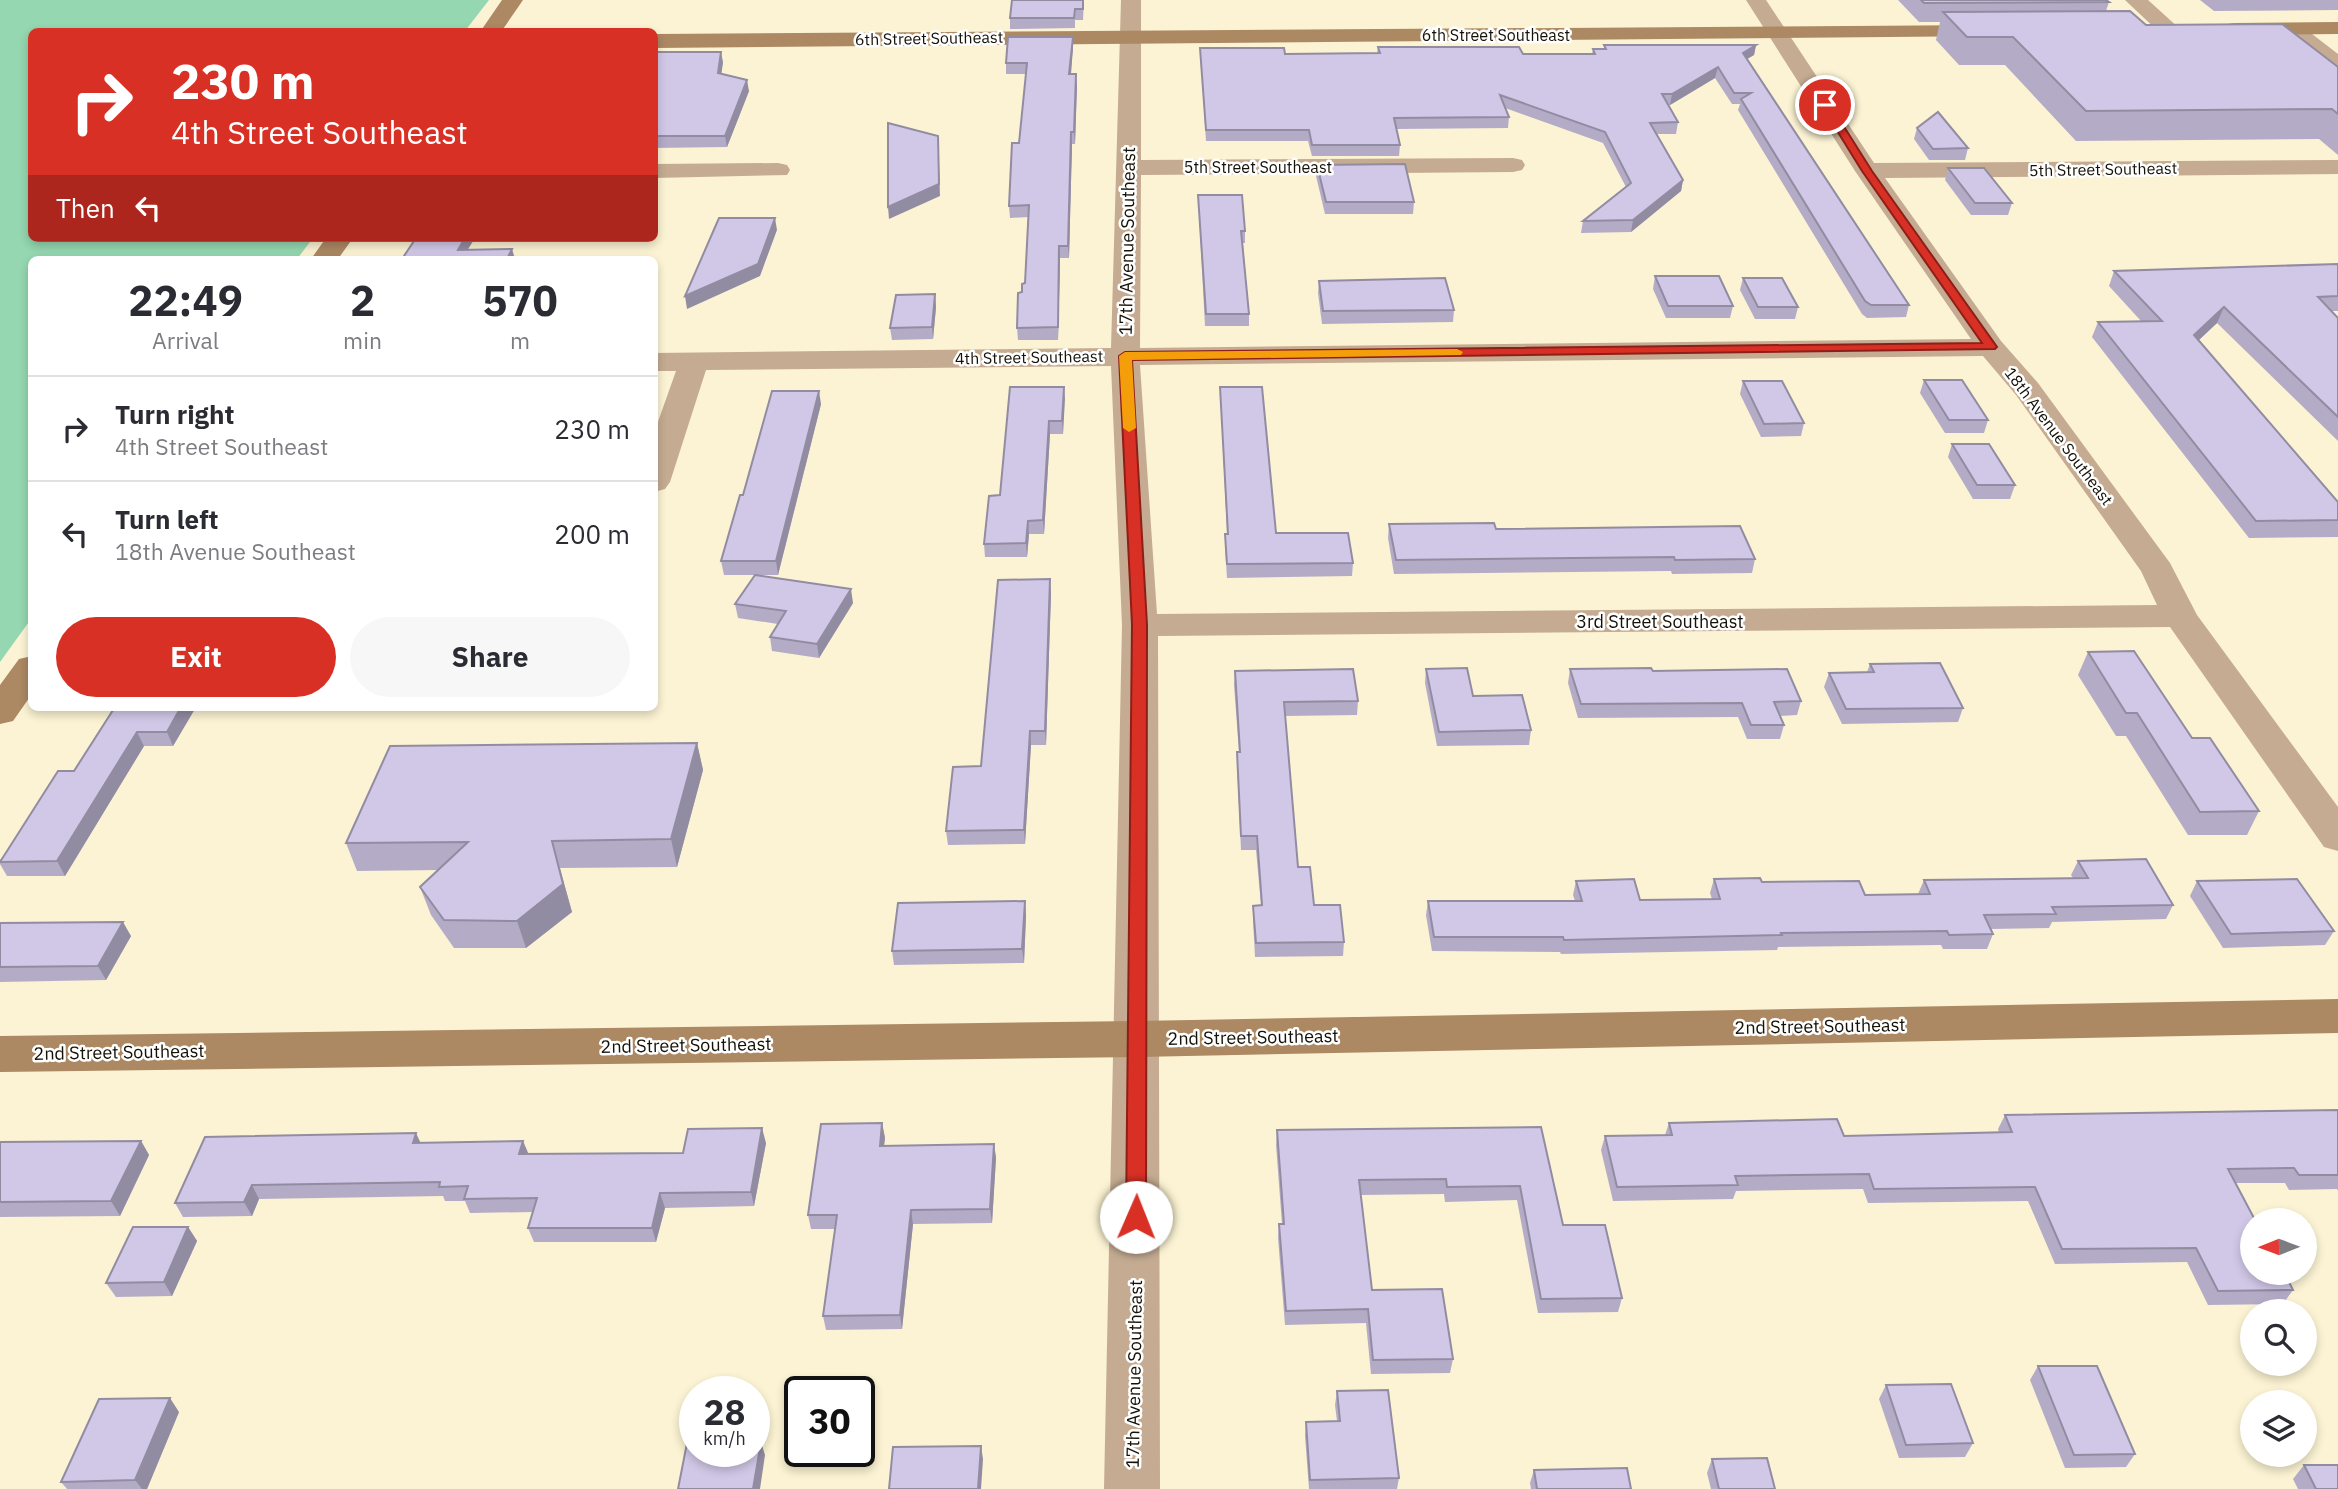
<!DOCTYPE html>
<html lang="en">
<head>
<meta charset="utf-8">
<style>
  :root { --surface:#fff; --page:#f7f7f7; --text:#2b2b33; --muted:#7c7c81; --line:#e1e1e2; --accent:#d93025 }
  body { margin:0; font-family:"IBM Plex Sans",sans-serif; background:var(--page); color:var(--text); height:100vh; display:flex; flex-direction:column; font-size:26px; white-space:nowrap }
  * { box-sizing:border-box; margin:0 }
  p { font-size:23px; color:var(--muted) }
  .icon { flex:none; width:38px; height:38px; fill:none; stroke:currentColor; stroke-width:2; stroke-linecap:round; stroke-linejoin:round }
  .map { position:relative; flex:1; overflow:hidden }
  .drawer { position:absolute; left:28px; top:256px; width:630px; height:455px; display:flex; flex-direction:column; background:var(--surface); border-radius:10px; box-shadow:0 4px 10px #0003 }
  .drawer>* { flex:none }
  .banner { position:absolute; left:28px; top:28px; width:630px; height:214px; border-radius:10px; box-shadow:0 4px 10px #0003; background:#d93025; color:#fff; overflow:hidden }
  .needle { width:46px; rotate:269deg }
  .fabs { position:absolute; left:2240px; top:1208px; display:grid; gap:14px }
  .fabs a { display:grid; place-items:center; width:77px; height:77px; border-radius:50%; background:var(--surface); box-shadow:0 4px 10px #0003; font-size:35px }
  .speed { position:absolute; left:679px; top:1376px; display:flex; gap:14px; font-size:35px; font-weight:700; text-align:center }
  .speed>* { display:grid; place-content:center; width:91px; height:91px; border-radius:50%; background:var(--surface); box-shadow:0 4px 10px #0003; line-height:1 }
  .speed small { font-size:18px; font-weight:400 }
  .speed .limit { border:4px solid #111; border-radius:10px; background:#fff; color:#111 }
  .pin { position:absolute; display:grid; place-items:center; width:60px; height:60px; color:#fff; margin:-30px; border:4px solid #fff; border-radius:50%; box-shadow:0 2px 7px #0007 }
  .me { position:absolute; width:77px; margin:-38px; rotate:1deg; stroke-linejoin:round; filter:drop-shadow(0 0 5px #0008) }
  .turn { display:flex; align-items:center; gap:24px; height:147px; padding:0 28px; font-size:32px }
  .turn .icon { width:91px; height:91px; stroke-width:2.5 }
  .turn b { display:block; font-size:49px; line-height:60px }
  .then { display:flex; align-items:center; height:66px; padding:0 28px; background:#0003; gap:14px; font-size:26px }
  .eta { display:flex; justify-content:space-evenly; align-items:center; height:119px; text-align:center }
  .eta b { font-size:42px; font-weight:700; line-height:49px }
  .action { display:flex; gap:14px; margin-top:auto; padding:14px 28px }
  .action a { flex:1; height:80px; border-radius:42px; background:var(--accent); color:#fff; font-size:28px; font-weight:700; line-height:80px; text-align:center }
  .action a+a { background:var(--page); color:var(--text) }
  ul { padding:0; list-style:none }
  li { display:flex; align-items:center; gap:21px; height:105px; padding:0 28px; border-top:2px solid var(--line) }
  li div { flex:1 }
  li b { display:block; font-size:26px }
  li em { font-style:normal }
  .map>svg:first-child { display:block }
  .green { fill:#94d7b0 }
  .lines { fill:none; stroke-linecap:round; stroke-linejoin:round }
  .street { fill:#c4ab92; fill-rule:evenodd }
  .secondary { fill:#ac8863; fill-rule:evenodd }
  .wall { fill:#b4acc7 }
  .shaded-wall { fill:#928ca2 }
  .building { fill:#d1c8e7; stroke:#928ca2; stroke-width:2 }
  .route { fill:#d93025; stroke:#8d1f18; stroke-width:2 }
  .slow { fill:#f59e0b }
  .labels { text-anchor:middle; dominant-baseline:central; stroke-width:5; stroke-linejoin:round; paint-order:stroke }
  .far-street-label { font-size:16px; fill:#141107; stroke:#fff }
  .street-label { font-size:18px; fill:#141107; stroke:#fff }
</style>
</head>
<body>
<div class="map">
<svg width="2338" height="1489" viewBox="0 0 2338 1489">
  <rect width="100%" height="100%" fill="#fbf3d3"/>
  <path class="green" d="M0 0H489L465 31 32 32V238H313L297 259H32L31 619 0 662Z"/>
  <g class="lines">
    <g class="street">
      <path d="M1121 0H1141V160L1513 158 1522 160 1525 165 1522 170 1513 172 1141 175 1140 348 1971 339 1855 171 1746 0H1766L1874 163 2338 160V174L1885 178 2001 341 2038 383 2170 563 2197 615 2338 807V851L2324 847 2170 627 1158 636 1160 1489H1104L1122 625 1111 366 706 370 670 482 665 489 654 492V433L676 371H654V353L1111 348ZM1983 356 2016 395 2141 571 2157 605 1157 614 1140 365Z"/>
      <path d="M2125 0H2148L2180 29 2177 34H2161Z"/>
      <path d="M2291 23 2299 24 2338 54V72L2330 70 2283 34 2280 29 2283 24Z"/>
      <path d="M778 163 787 165 790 170 787 175 654 178V164Z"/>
    </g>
    <g class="secondary">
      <path d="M502 0H523L501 32H480Z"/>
      <path d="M2338 22V34L2235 35 2227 34 2224 29 2227 24 2235 23Z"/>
      <path d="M1989 25 1997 26 2000 31 1997 36 654 48V34Z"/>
      <path d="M326 238H353L338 259H311Z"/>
      <path d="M32 656V694L13 721 0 724V685L19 659Z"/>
      <path d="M2338 999V1033L1138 1057 0 1072V1036L1138 1021Z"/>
    </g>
  </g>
  <g class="wall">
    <path d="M1084 0 1083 20H1075V28L1010 29V18Z"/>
    <path d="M1898 0H2106L2109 2 2106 11 2146 25 2338 67V155L2319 139 2076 141 2005 65H1959L1936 40 1940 22H1919Z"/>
    <path d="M2200 0H2338V10L2214 11Z"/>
    <path d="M1073 37V47L1071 74 1077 85 1075 144H1072L1069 258H1060L1058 340H1018L1017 328 1022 292 1025 283 1028 217 1010 218 1009 206 1019 143 1026 74H1006V63Z"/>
    <path d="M1604 45H1756L1754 55 1747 59 1909 305 1906 317 1867 318 1862 314 1738 110 1740 104H1732L1715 78 1670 105H1668L1678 122 1676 134H1657L1683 180 1681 191 1631 232 1581 233 1583 221 1626 187 1603 143 1505 108 1509 117 1508 128 1396 129 1400 145 1399 156H1312L1308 141H1206L1200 48 1285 54 1377 53 1378 47 1523 54H1592L1593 49H1604Z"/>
    <path d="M654 52 723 62 721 74 749 91 727 147 654 148Z"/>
    <path d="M1917 128 1968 148 1965 160H1929L1914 139Z"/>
    <path d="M1317 165 1414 202 1413 214H1325L1316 176Z"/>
    <path d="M1948 168 2012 203 2008 215H1971L1945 180Z"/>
    <path d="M1198 195 1245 231V243H1243L1249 314V326H1205Z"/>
    <path d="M2338 264V311H2332L2338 318V441L2217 323 2198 341 2338 502V537L2249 538 2092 337 2098 322 2141 321 2109 286 2114 271Z"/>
    <path d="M1655 276 1733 306 1730 318H1666L1653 289Z"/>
    <path d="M1743 278 1798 307 1795 319H1755L1740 290Z"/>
    <path d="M1319 281 1454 310 1453 322 1322 324 1318 293Z"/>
    <path d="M935 294 936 307 933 339 892 340 890 328Z"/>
    <path d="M1924 380 1988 420 1984 433H1945L1920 393Z"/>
    <path d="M1743 381 1804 423 1801 436 1761 437 1740 394Z"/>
    <path d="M1064 387 1063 434H1050L1044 534H1029L1027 557H985L984 544 1000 495Z"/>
    <path d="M1220 387 1276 533 1353 563 1352 576 1227 578 1225 547V534H1227Z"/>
    <path d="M821 404 778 575H724L721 561 743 495Z"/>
    <path d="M1952 444 2015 485 2010 499H1973L1948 457Z"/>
    <path d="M1389 524 1496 529 1755 559 1752 573 1672 574 1671 571 1394 574 1388 538Z"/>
    <path d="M1051 593 1046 745H1031L1025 844 948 845 946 831 981 766Z"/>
    <path d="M853 603 819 658 772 651 770 637 778 624 738 618 735 604Z"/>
    <path d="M2088 652 2192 738 2259 811 2247 835H2188L2126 736H2116L2078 675Z"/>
    <path d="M1870 664 1963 708 1958 722 1842 724 1824 687 1829 673 1867 672Z"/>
    <path d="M1426 669 1531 730 1529 745 1437 746 1425 683Z"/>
    <path d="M1570 669 1653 671 1801 701 1797 715 1780 716 1784 725 1780 739H1747L1738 717 1578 718 1568 683Z"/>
    <path d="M1235 671 1358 701 1357 715 1285 716 1298 867 1314 905 1344 942 1343 956 1255 957 1253 920V906L1261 905 1256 850H1241L1237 766V752H1239L1234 685Z"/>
    <path d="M115 707H196L173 746H144L65 876H7L0 864V860L74 771Z"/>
    <path d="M288 707H342L341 709H289Z"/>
    <path d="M697 743 703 770 677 867 560 868 572 912 526 948H454L431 915 420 887 439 870 357 871 346 843Z"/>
    <path d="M2078 861 2173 905 2166 919 2052 922 2049 928 1991 929 1993 934 1987 949H1943L1941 945 1778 947 1777 950 1561 954 1560 952 1432 951 1426 915 1428 901H1575L1573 895 1576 881 1640 900 1712 899 1710 893 1714 879 1762 882 1865 895 1918 894 1924 880 2073 878 2071 875Z"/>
    <path d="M2197 881 2334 931 2325 945 2223 948 2190 896Z"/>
    <path d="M1025 901 1026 916 1024 963 894 965 892 951Z"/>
    <path d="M0 923 131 936 106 980 0 982Z"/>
    <path d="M2338 1110V1191L2337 1189 2289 1190 2285 1183H2236L2293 1290 2283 1304 2208 1305 2187 1262 2055 1264 2028 1201 1868 1203 1863 1189 1736 1191 1733 1199 1613 1201 1601 1150 1605 1136 1665 1135 1669 1123 1844 1136 1999 1132 1998 1129 2005 1115Z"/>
    <path d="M882 1123 885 1138 884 1146 994 1144 996 1158 992 1223 913 1224 902 1329 826 1330 823 1316 835 1229H811L808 1215Z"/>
    <path d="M1541 1127 1563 1225 1622 1298 1618 1312 1538 1313 1517 1200 1445 1202 1444 1194 1361 1195 1372 1290 1453 1359 1450 1373 1371 1374 1366 1323 1285 1325 1278 1238 1279 1224H1282L1276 1145 1277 1130Z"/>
    <path d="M141 1141 149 1155 120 1216 0 1217V1142Z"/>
    <path d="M420 1142 528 1154 683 1153 766 1143 754 1206 665 1208 656 1242H534L528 1228 533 1212 470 1213 465 1201H445L443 1196 259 1199 252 1216 183 1217 175 1203Z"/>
    <path d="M188 1227 197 1241 172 1296 116 1297 106 1283Z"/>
    <path d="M2038 1366 2135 1454 2126 1467 2065 1468 2030 1380Z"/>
    <path d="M1886 1385 1973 1443 1965 1457 1899 1458 1879 1399Z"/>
    <path d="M1337 1391 1399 1478 1397 1489H1309L1305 1436 1306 1422 1337 1421 1335 1405Z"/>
    <path d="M179 1412 147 1489H67L61 1482Z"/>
    <path d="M1712 1459 1775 1489H1711L1707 1473Z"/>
    <path d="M2304 1465 2338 1489H2298L2293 1479Z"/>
    <path d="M1534 1470 1631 1489H1531L1530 1483Z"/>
  </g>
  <g class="shaded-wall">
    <path d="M1073 37V47L1070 85 1069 74Z"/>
    <path d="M1756 45 1754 55 1740 63 1743 53Z"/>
    <path d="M721 52 723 62 720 84 718 73Z"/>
    <path d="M1718 67 1715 78 1670 105 1672 94Z"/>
    <path d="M1076 74 1077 85 1075 144 1074 132Z"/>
    <path d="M747 80 749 91 727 147 725 136Z"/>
    <path d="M1071 132 1072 144 1069 258 1068 246Z"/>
    <path d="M938 136 940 196 889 219 888 207Z"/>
    <path d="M1683 180 1681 191 1631 232 1633 220Z"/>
    <path d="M775 218 777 230 760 276 687 309 685 296Z"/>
    <path d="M465 238H475L462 259 458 250Z"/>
    <path d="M1059 246 1060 258 1058 340V327Z"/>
    <path d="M512 249 515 259H507Z"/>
    <path d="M935 294 936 307 933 339 932 327Z"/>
    <path d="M2224 307 2217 323 2187 351 2194 335Z"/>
    <path d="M1064 387 1065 399 1063 434 1062 421Z"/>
    <path d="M819 391 821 404 778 575 776 561Z"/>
    <path d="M1049 421 1050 434 1044 534 1043 520Z"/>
    <path d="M1028 521 1029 534 1027 557 1026 543Z"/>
    <path d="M1050 579 1051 593 1046 745 1045 731Z"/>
    <path d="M851 589 853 603 819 658 817 644Z"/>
    <path d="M181 707H196L173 746 167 732Z"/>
    <path d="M1030 731 1031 745 1025 844 1024 830Z"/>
    <path d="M137 732 144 746 65 876 57 861Z"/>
    <path d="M697 743 703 770 677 867 671 839Z"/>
    <path d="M552 841 572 912 526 948 517 921Z"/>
    <path d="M1025 901 1026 916 1024 963 1022 949Z"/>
    <path d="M123 922 131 936 106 980 98 966Z"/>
    <path d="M882 1123 885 1138 882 1160 880 1146Z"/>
    <path d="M762 1128 766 1143 754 1206 751 1192Z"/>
    <path d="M416 1133 423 1148 413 1143Z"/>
    <path d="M141 1141 149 1155 120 1216 111 1201Z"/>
    <path d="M523 1141 529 1155 519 1154Z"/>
    <path d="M994 1144 996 1158 992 1223 990 1209Z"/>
    <path d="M252 1185 259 1199 252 1216 244 1202Z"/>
    <path d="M660 1193 665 1208 656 1242 652 1228Z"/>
    <path d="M911 1210 913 1224 902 1329 900 1315Z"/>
    <path d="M188 1227 197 1241 172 1296 164 1282Z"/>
    <path d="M170 1398 179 1412 147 1489H142L135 1480Z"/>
    <path d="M761 1442 765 1455 760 1489H753Z"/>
    <path d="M981 1446 983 1459 981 1489H978Z"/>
  </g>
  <g class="building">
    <path d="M1012 0H1083V9H1075L1074 18H1010Z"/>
    <path d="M1921 0H2106L2109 2 1924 3Z"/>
    <path d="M2130 11 2146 25 2282 24 2338 67V114L2332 109 2086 111 2013 37H1967L1943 12Z"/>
    <path d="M1008 37H1073L1069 74H1076L1074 132H1071L1068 246H1059L1058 327 1017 328 1018 293 1022 292V284L1025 283 1029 205 1009 206 1012 143H1019L1027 63H1006Z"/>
    <path d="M1604 45H1756L1743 53 1909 305H1871L1865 301 1741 99 1751 93H1734L1718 67 1672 94H1662L1678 122 1650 123 1683 180 1633 220 1583 221 1631 183 1605 132 1500 95 1509 117 1394 118 1400 145H1312L1309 130H1206L1200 48H1284L1285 54 1380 53 1378 47H1519L1523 54H1595L1593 49H1606Z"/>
    <path d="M654 52H721L718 73 747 80 725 136H654Z"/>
    <path d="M1938 112 1968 148 1933 149 1917 128Z"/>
    <path d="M888 123 938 136 939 184 888 207Z"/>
    <path d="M1405 164 1414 202H1326L1317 165Z"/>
    <path d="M1948 168H1984L2012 203H1975Z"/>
    <path d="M1198 195H1242L1245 231H1241L1249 314H1206Z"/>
    <path d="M719 218H775L758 264 685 296Z"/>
    <path d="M416 238H465L458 250 512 249 507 259H402Z"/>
    <path d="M2338 264V296L2318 297 2338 318V417L2224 307 2194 335 2338 502V520L2256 521 2098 322 2162 321 2114 271Z"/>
    <path d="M1655 276H1719L1733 306H1668Z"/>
    <path d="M1445 278 1454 310 1323 311 1319 281Z"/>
    <path d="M1743 278H1782L1798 307H1758Z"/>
    <path d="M935 294 932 327 890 328 896 295Z"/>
    <path d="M1924 380H1962L1988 420H1949Z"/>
    <path d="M1743 381H1782L1804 423 1764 424Z"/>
    <path d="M1010 387H1064L1062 421H1049L1043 520 1028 521 1026 543 984 544 989 496 1000 495Z"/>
    <path d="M1220 387H1262L1276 533H1348L1353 563 1227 564 1225 534H1228Z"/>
    <path d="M772 391H819L776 561H721L740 495H743Z"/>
    <path d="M1952 444H1989L2015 485H1977Z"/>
    <path d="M1494 523 1496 529 1740 526 1755 559 1675 560 1674 557 1396 560 1389 524Z"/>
    <path d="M755 575 851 589 817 644 770 637 786 611 735 604Z"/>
    <path d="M1050 579 1045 731H1030L1024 830 946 831 953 767 981 766 998 580Z"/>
    <path d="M2134 651 2192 738H2210L2259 811 2200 812 2137 713H2126L2088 652Z"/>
    <path d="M1940 663 1963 708 1846 709 1829 673 1874 672 1870 664Z"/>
    <path d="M1467 668 1473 696 1522 695 1531 730 1439 732 1426 669Z"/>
    <path d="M1651 668 1653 671 1787 669 1801 701 1774 702 1784 725H1751L1742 703 1581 704 1570 669Z"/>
    <path d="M1353 669 1358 701 1284 702 1298 867H1310L1314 905H1340L1344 942 1256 943 1253 906 1262 905 1257 836H1241L1237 752H1240L1235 671Z"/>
    <path d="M115 707H181L167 732H137L57 861 0 862 58 771H74Z"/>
    <path d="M697 743 671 839 552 841 563 884 517 921 444 920 420 887 468 842 346 843 390 746Z"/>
    <path d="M2146 859 2173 905 2052 907 2056 914 1984 915 1993 934 1949 935 1947 931 1781 933 1782 935 1564 940 1563 937H1434L1428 901H1582L1576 881 1634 879 1640 900 1720 899 1714 879 1760 878 1762 882 1859 881 1865 895 1930 894 1924 880 2088 878 2078 861Z"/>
    <path d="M2297 879 2334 931 2231 934 2197 881Z"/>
    <path d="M1025 901 1022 949 892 951 898 903Z"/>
    <path d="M123 922 98 966 0 967V923Z"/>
    <path d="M2338 1110V1175H2299L2294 1168 2228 1169 2255 1220H2252V1272H2284L2293 1290 2218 1291 2196 1248 2062 1249 2035 1187 1874 1189 1869 1174 1735 1176 1738 1185 1617 1187 1605 1136 1672 1135 1669 1123 1837 1119 1844 1136 2012 1132 2005 1115Z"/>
    <path d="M882 1123 880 1146 994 1144 990 1209 911 1210 900 1315 823 1316 837 1215H808L821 1124Z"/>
    <path d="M1541 1127 1563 1225H1605L1622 1298 1541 1299 1520 1186 1447 1187 1446 1179 1359 1180 1372 1290 1442 1289 1453 1359 1373 1360 1368 1309 1286 1311 1279 1224H1284L1277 1130Z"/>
    <path d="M762 1128 751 1192 660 1193 652 1228H528L537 1198 464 1199 468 1186 439 1187 440 1182 252 1185 244 1202 175 1203 205 1137 416 1133 413 1143 523 1141 519 1154 683 1153 688 1129Z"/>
    <path d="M141 1141 111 1201 0 1202V1142Z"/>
    <path d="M133 1227H188L164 1282 106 1283Z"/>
    <path d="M2038 1366H2097L2135 1454 2074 1455Z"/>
    <path d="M1951 1384 1973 1443 1906 1445 1886 1385Z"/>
    <path d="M1388 1390 1399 1478 1310 1480 1306 1422 1340 1421 1337 1391Z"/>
    <path d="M170 1398 135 1480 61 1482 99 1399Z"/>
    <path d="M754 1442H761L753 1489H678L687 1443H695V1451H754Z"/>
    <path d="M981 1446 978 1489H889L893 1447Z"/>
    <path d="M1767 1458 1775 1489H1719L1712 1459Z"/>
    <path d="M2304 1465H2338V1489H2316Z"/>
    <path d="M1627 1468 1631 1489H1537L1534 1470Z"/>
  </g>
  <path class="route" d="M1822 103H1829L1872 171 1997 347 1995 349 1132 360 1147 625 1146 1217 1143 1224 1136 1226 1129 1224 1126 1217 1132 625 1119 356 1125 352 1982 343 1862 171 1821 105Z"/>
  <path class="slow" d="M1457 349 1463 352 1461 355 1132 360 1136 428 1129 432 1123 428 1119 356 1125 352Z"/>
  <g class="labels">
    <g class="far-street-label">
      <text x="1496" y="35">6th Street Southeast</text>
      <text transform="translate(929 38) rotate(-1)">6th Street Southeast</text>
      <text x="1258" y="167">5th Street Southeast</text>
      <text transform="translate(2103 169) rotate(-1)">5th Street Southeast</text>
      <text transform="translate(1029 357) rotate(-1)">4th Street Southeast</text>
      <text transform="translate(2059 436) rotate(53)">18th Avenue Southeast</text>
    </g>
    <g class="street-label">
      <text transform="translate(1127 241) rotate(-89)">17th Avenue Southeast</text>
      <text x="1660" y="621">3rd Street Southeast</text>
      <text transform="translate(1820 1026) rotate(-1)">2nd Street Southeast</text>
      <text transform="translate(1253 1037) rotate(-1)">2nd Street Southeast</text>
      <text transform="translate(686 1045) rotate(-1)">2nd Street Southeast</text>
      <text transform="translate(119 1052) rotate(-1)">2nd Street Southeast</text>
      <text transform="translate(1134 1374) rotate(-89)">17th Avenue Southeast</text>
    </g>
  </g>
</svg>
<div class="fabs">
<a><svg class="needle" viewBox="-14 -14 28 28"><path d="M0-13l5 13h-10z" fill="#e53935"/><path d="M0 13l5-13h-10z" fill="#7c7c81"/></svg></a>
<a><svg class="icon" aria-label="search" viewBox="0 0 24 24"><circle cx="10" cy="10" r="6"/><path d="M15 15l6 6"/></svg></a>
<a><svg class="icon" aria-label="layers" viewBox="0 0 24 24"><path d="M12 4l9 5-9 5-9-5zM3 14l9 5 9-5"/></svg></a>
</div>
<div class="speed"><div>28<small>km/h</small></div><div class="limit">30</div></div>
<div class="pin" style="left:1825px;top:105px;background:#d93025"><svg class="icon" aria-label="arrive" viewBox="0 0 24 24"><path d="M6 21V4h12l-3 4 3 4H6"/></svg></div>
<svg class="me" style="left:1136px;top:1217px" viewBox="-20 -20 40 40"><circle r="19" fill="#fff"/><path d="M0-13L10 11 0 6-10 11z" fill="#d93025"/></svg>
<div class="banner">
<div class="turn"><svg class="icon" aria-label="right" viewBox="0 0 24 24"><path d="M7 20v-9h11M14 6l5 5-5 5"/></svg><div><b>230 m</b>4th Street Southeast</div></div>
<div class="then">Then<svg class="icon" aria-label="left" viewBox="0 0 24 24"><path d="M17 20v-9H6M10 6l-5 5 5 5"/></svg></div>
</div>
<section class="drawer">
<div class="eta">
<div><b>22:49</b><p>Arrival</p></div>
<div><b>2</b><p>min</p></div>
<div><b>570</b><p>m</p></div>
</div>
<ul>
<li><svg class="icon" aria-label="right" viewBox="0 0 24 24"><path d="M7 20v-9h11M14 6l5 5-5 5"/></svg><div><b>Turn right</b><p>4th Street Southeast</p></div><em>230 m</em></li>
<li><svg class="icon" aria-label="left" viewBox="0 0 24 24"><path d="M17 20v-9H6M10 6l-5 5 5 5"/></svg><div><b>Turn left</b><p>18th Avenue Southeast</p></div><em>200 m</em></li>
</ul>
<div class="action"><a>Exit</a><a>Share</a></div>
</section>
</div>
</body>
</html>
